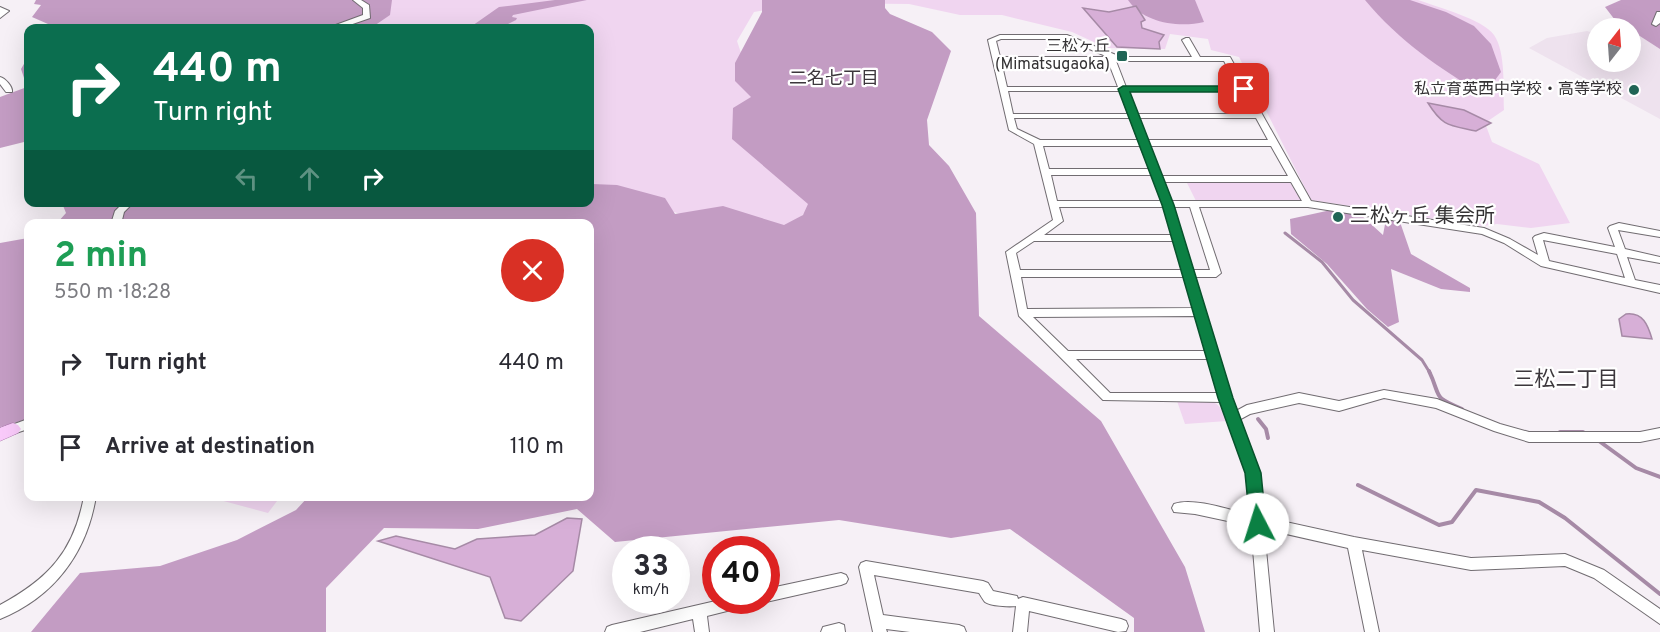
<!DOCTYPE html>
<html lang="en">
<head>
<meta charset="utf-8">
<style>
  :root { --surface:#fff; --page:#f7f7f7; --text:#2b2b33; --muted:#7c7c81 }
  body { margin:0; font-family:Overpass,"Noto Sans JP",sans-serif; background:var(--page); color:var(--text); height:100vh; display:flex; flex-direction:column; font-size:22px; white-space:nowrap }
  * { box-sizing:border-box; margin:0 }
  p { font-size:20px; color:var(--muted) }
  .icon { flex:none; width:33px; height:33px; fill:none; stroke:currentColor; stroke-width:2; stroke-linecap:round; stroke-linejoin:round }
  .map { position:relative; flex:1; overflow:hidden }
  .details { position:absolute; left:24px; top:219px; width:570px; height:282px; display:flex; flex-direction:column; background:var(--surface); border-radius:12px; box-shadow:0 6px 24px #0002 }
  .details>* { flex:none }
  .guide { position:absolute; left:24px; top:24px; width:570px; height:183px; border-radius:12px; box-shadow:0 6px 24px #0002; background:#0b6e4f; color:#fff; overflow:hidden }
  .needle { width:39px; rotate:17deg }
  .controls { position:absolute; left:1587px; top:18px; display:grid; gap:12px }
  .controls a { display:grid; place-items:center; width:54px; height:54px; border-radius:50%; background:var(--surface); box-shadow:0 6px 24px #0002; font-size:30px }
  .speed { position:absolute; left:612px; top:536px; display:flex; gap:12px; font-size:30px; font-weight:700; text-align:center }
  .speed>* { display:grid; place-content:center; width:78px; height:78px; border-radius:50%; background:var(--surface); box-shadow:0 6px 24px #0002; line-height:1 }
  .speed small { font-size:15px; font-weight:400 }
  .speed .limit { border:9px solid #d22; background:#fff; color:#111 }
  .pin { position:absolute; display:grid; place-items:center; width:51px; height:51px; color:#fff; margin:-26px; border-radius:12px; box-shadow:0 3px 9px #0006 }
  .me { position:absolute; width:66px; margin:-33px; rotate:355deg; stroke-linejoin:round; filter:drop-shadow(0 0 4px #0008) }
  .turn { display:flex; align-items:center; gap:21px; height:126px; padding:0 30px; font-size:27px }
  .turn .icon { width:78px; height:78px; stroke-width:2.5 }
  .turn b { display:block; font-size:42px; line-height:51px }
  .lanes { display:flex; align-items:center; height:57px; padding:0 30px; background:#0003; justify-content:center; gap:30px; direction:ltr }
  .lanes .off { opacity:.35 }
  .round { display:grid; place-items:center; flex:none; width:63px; height:63px; border-radius:32px; background:var(--page) }
  .headline { display:flex; align-items:center; justify-content:space-between; height:102px; padding:0 30px }
  h1 { font-size:36px; font-weight:700; line-height:45px; color:#1e9e55 }
  ul { padding:0; list-style:none }
  li { display:flex; align-items:center; gap:18px; height:84px; padding:0 30px }
  li div { flex:1 }
  li b { display:block; font-size:22px }
  li em { font-style:normal }
  .map>svg:first-child { display:block }
  .built { fill:#eee2ee }
  .green { fill:#f0d5f0 }
  .forest { fill:#c39cc3 }
  .water { fill:#d7afd7; stroke:#a68aa6; stroke-width:1.5 }
  .lines { fill:none; stroke-linecap:round; stroke-linejoin:round }
  .stream-far1 { stroke:#a68aa6; stroke-width:3 }
  .stream { stroke:#a68aa6; stroke-width:4 }
  .minor-casing { stroke:#716c71; stroke-width:2 }
  .major-casing { stroke:#b17db3; stroke-width:1 }
  .minor { fill:#fff; fill-rule:evenodd }
  .major { fill:#f9cafa; fill-rule:evenodd }
  .route { fill:#0b8043; stroke:#07532c; stroke-width:1.5 }
  .poi-dot { fill:#216556; stroke:#fff; stroke-width:2 }
  .labels { text-anchor:middle; dominant-baseline:central; stroke-width:4.5; stroke-linejoin:round; paint-order:stroke }
  .far-poi-label { font-size:16px; fill:#343234; stroke:#fff; text-anchor:end }
  .far-neighbourhood-label { font-size:18px; fill:#3c373c; stroke:#fff }
  .poi-label { font-size:20px; fill:#343234; stroke:#fff; text-anchor:start }
  .neighbourhood-label { font-size:21px; fill:#3c373c; stroke:#fff }
</style>
</head>
<body>
<div class="map">
<svg width="1660" height="632" viewBox="0 0 1660 632">
  <rect width="100%" height="100%" fill="#f6f0f6"/>
  <path class="built" d="M1660 25V119L1529 48 1547 38 1587 31 1597 34 1598 62H1630L1631 34 1647 32Z"/>
  <g class="green">
    <path d="M369 0H1418C1437 7 1483 19 1494 35 1506 52 1503 89 1504 110L1485 123 1492 142 1539 164 1570 223 1531 228 1497 224 1482 226 1311 200 1239 57 1211 50 1208 39 1170 34 1165 49 1107 48 1072 32 1002 15H960L909 4 803 3 754 12 737 41 752 86 822 195 788 230 689 217 590 184V28H344Z"/>
    <path d="M1186 181H1289L1302 202 1198 205Z"/>
    <path d="M1177 401C1204 401 1217 393 1227 421L1185 424Z"/>
    <path d="M218 497V496L280 497 268 513 216 499Z"/>
  </g>
  <g class="forest">
    <path d="M36 0H392L390 15 371 28H45L48 24 32 17 41 5 34 4Z"/>
    <path d="M555 0H587L513 15 512 17 517 18 516 20 500 28H469L499 7Z"/>
    <path d="M762 0H885V8L890 14 932 32 951 51 927 120 929 145 949 166 976 213 979 316 1101 421 1185 567 1205 632H1134V618L1010 529 951 538 839 520 615 542 577 509 478 529 384 528 326 588V632H31L80 573 160 566 237 540 296 510 308 497 590 496V224L57 223 66 213 62 203 590 202V181L592 184 617 185 665 198 675 214 723 206 784 225 803 215 808 204 732 139 733 108 751 97 735 81V63L762 12Z"/>
    <path d="M1128 0H1195L1204 22C1179 28 1143 23 1128 0Z"/>
    <path d="M1365 0H1410L1446 12 1474 26 1491 44 1501 72 1484 95C1439 68 1399 41 1365 0Z"/>
    <path d="M1621 0H1660V49L1615 20 1605 7Z"/>
    <path d="M28 57V141L0 148V97L27 87 21 69Z"/>
    <path d="M1331 210 1362 216 1383 235 1386 219 1400 222 1411 254 1470 288V292L1441 289 1391 269 1399 322 1388 327 1367 309 1327 264 1291 234 1290 219Z"/>
    <path d="M28 238V419L0 427V243Z"/>
  </g>
  <g class="water">
    <path d="M1136 6 1145 20 1141 22 1142 28 1164 35 1159 42 1160 49 1117 47 1083 8 1109 12Z"/>
    <path d="M1428 103 1464 110 1491 123 1476 131C1449 125 1443 127 1428 103Z"/>
    <path d="M1626 314C1643 312 1648 325 1652 339L1622 336 1619 319Z"/>
    <path d="M567 518 582 519 573 571 521 621 505 618 490 577 378 541 396 536 455 549 477 539 535 535Z"/>
  </g>
  <g class="lines">
    <path class="stream-far1" d="M1285 233 1322 262 1353 300 1422 360 1430 373"/>
    <g class="stream">
      <path d="M1429 371C1442 398 1431 396 1462 409"/>
      <path d="M1258 419 1266 429 1268 438"/>
      <path d="M1560 432H1583"/>
      <path d="M1599 441 1636 468 1660 477"/>
      <path d="M1358 485 1439 525 1452 522 1476 490 1539 502 1565 518 1660 594"/>
    </g>
    <defs>
      <g id="minor">
        <path d="M353 0H361L369 5 370 18 341 28H333V26L363 15V8Z"/>
        <path d="M0 7 9 11 0 18Z"/>
        <path d="M1657 12H1660V23L1656 26 1652 24Z"/>
        <path d="M1000 35H1067L1121 57H1192L1182 40 1186 38H1189L1200 57H1230L1311 201 1484 228 1510 239 1538 255 1533 238 1535 236 1544 233 1615 247 1608 228 1610 226 1619 223 1660 231V237L1618 230 1625 249 1660 257V263L1627 257 1635 280 1660 285V293L1541 266 1504 243 1482 234 1308 207H1199L1221 273 1216 277H1194L1236 411 1247 405 1299 393 1339 401 1384 390 1437 399 1500 424 1529 432H1640L1660 428V438L1640 442H1529L1494 431 1436 408 1384 398 1339 411 1299 403 1250 414 1239 420 1259 473 1263 517 1354 537 1471 558 1565 554 1604 570 1660 609V624L1594 578 1565 566 1471 570 1362 550 1379 632H1365L1348 548 1264 529 1274 632H1260L1251 526 1195 514 1174 512 1172 508 1174 504C1194 497 1230 510 1250 515L1247 473 1221 402 1103 400 1019 316 1006 252 1053 220 1034 144 1009 130 988 40ZM1001 39H1066L1108 57H1000L996 41ZM1001 61H1108L1118 87H1007ZM1116 61H1224L1238 87H1126ZM1008 91H1120L1128 114H1013ZM1128 91H1241L1253 114H1136ZM1014 118H1130L1138 140H1040L1017 129ZM1138 118H1256L1268 140H1147ZM1043 146H1140L1150 169H1049ZM1149 146H1271L1288 176H1161ZM1051 175H1152L1162 201H1057ZM1163 182H1291L1302 201H1171ZM1059 207H1164L1172 235H1044L1063 221ZM1173 207H1190L1210 270H1192ZM1543 240 1617 254 1625 278 1549 261ZM1034 241H1174L1182 270H1020L1016 253ZM1021 277H1184L1193 308 1027 309ZM1195 316 1206 351H1068L1033 317ZM1076 359H1208L1218 393H1110Z"/>
        <path d="M0 77C5 78 13 87 12 92H6L0 84Z"/>
        <path d="M124 202H134L124 212 121 224H111L115 211Z"/>
        <path d="M28 419V429L13 434 9 432 7 429 9 426Z"/>
        <path d="M84 496H96C87 553 54 597 0 619V605C48 579 74 552 84 496Z"/>
        <path d="M866 561 983 581 988 583 993 591 1017 596 1018 599 1023 597 1121 619 1126 621 1128 626 1126 631 1118 632 1029 611 1027 632H1013L1016 606C1010 607 990 606 985 602 984 601 979 593 979 593L874 575 883 615 959 625 964 627 966 632H910L886 629 887 632H873L859 567 861 563Z"/>
        <path d="M841 573 846 575 848 579 846 583 841 585 766 602 761 600H766V589Z"/>
        <path d="M720 600H754L752 605 747 606 707 616 709 632H695L693 619 640 632H605L607 627 612 625Z"/>
        <path d="M839 623 844 625 845 632H821L823 627Z"/>
      </g>
      <path id="major" d="M13 423 18 425 21 429 18 433 0 441V428Z"/>
    </defs>
    <use href="#minor" class="minor-casing"/>
    <use href="#major" class="major-casing"/>
    <use href="#minor" class="minor"/>
    <use href="#major" class="major"/>
  </g>
  <path class="route" d="M1123 86H1244L1249 89 1244 92H1130L1174 205 1233 398 1261 473 1266 524 1264 529 1258 531 1252 529 1250 524 1245 473 1218 398 1162 205 1118 89Z"/>
  <g class="poi-dot">
    <rect x="1116" y="50" width="12" height="12" rx="3"/>
    <circle cx="1634" cy="90" r="6"/>
    <circle cx="1338" cy="217" r="6"/>
  </g>
  <g class="labels">
    <g class="far-poi-label">
      <text x="1110" y="47">三松ヶ丘<tspan x="1110" dy="18">(Mimatsugaoka)</tspan></text>
      <text x="1622" y="90">私立育英西中学校・高等学校</text>
    </g>
    <g class="far-neighbourhood-label">
      <text x="834" y="79">二名七丁目</text>
    </g>
    <g class="poi-label">
      <text x="1350" y="217">三松ヶ丘 集会所</text>
    </g>
    <g class="neighbourhood-label">
      <text x="1566" y="380">三松二丁目</text>
    </g>
  </g>
</svg>
<div class="controls">
<a><svg class="needle" viewBox="-14 -14 28 28"><path d="M0-13l5 13h-10z" fill="#e53935"/><path d="M0 13l5-13h-10z" fill="#7c7c81"/></svg></a>
</div>
<div class="speed"><div>33<small>km/h</small></div><div class="limit">40</div></div>
<div class="pin" style="left:1244px;top:89px;background:#d93025"><svg class="icon" aria-label="arrive" viewBox="0 0 24 24"><path d="M6 21V4h12l-3 4 3 4H6"/></svg></div>
<svg class="me" style="left:1258px;top:524px" viewBox="-20 -20 40 40"><circle r="19" fill="#fff"/><path d="M0-13L10 11 0 6-10 11z" fill="#0b8043"/></svg>
<div class="guide">
<div class="turn"><svg class="icon" aria-label="right" viewBox="0 0 24 24"><path d="M7 20v-9h11M14 6l5 5-5 5"/></svg><div><b>440 m</b>Turn right</div></div>
<div class="lanes"><svg class="icon off" aria-label="left" viewBox="0 0 24 24"><path d="M17 20v-9H6M10 6l-5 5 5 5"/></svg><svg class="icon off" aria-label="ahead" viewBox="0 0 24 24"><path d="M12 20V5M6 11l6-6 6 6"/></svg><svg class="icon" aria-label="right" viewBox="0 0 24 24"><path d="M7 20v-9h11M14 6l5 5-5 5"/></svg></div>
</div>
<section class="details">
<div class="headline"><div><h1>2 min</h1><p>550 m · 18:28</p></div><a class="round" style="background:#d93025;color:#fff"><svg class="icon" aria-label="close" viewBox="0 0 24 24"><path d="M6 6l12 12M18 6L6 18"/></svg></a></div>
<ul>
<li><svg class="icon" aria-label="right" viewBox="0 0 24 24"><path d="M7 20v-9h11M14 6l5 5-5 5"/></svg><div><b>Turn right</b></div><em>440 m</em></li>
<li><svg class="icon" aria-label="arrive" viewBox="0 0 24 24"><path d="M6 21V4h12l-3 4 3 4H6"/></svg><div><b>Arrive at destination</b></div><em>110 m</em></li>
</ul>
</section>
</div>
</body>
</html>
